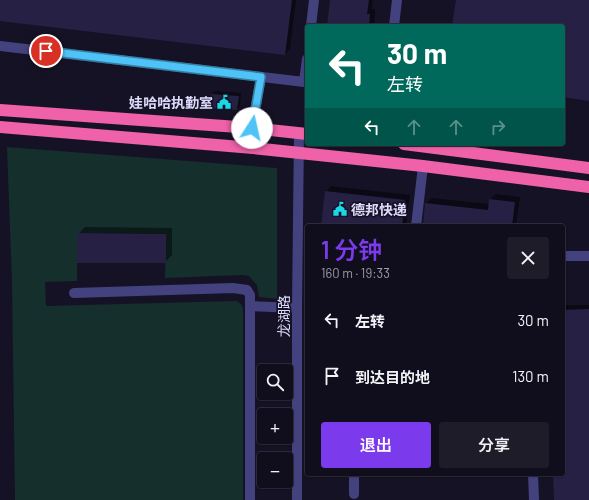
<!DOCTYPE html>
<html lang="zh">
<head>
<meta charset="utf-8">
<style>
  :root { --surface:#100e1c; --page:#1e1c29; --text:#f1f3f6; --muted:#9c9ca3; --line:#302e3b; --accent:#7c3aed }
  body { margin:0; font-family:Barlow,"Noto Sans SC",sans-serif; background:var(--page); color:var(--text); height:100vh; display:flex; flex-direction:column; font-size:15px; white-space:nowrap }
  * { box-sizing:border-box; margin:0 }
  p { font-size:13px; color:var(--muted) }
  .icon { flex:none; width:22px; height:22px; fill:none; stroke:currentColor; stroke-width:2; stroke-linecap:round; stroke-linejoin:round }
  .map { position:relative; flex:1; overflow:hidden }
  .details { position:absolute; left:305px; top:224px; width:260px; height:252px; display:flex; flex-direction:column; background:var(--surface); border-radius:4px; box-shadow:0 1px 3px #0004,0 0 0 1px var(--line) }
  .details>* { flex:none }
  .hud { position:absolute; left:305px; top:24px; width:260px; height:122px; border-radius:4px; box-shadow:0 1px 3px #0004,0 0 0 1px var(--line); background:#00695c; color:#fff; overflow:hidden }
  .buttons { position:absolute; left:257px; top:364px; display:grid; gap:8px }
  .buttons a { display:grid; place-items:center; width:36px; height:36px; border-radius:4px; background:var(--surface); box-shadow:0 1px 3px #0004,0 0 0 1px var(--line); font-size:20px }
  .pin { position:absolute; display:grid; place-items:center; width:34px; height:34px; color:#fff; margin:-17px; border:2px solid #fff; border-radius:50%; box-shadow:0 1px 4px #0007 }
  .me { position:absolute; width:44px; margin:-22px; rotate:10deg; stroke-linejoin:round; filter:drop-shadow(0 0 3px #0008) }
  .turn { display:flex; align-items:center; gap:14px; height:84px; padding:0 16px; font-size:18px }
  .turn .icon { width:52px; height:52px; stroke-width:2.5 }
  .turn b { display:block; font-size:28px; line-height:34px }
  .lanes { display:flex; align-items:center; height:38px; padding:0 16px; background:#0003; justify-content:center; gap:20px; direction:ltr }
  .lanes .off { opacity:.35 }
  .round { display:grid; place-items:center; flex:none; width:42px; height:42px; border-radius:4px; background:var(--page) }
  .summary { display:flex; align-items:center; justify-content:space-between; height:68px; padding:0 16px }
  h1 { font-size:24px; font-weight:600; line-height:30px; color:var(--accent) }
  .button { display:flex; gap:8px; margin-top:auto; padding:8px 16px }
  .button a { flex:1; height:46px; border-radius:4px; background:var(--accent); color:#fff; font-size:16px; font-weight:600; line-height:46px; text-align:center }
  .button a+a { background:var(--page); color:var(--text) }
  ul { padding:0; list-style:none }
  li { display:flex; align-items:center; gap:12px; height:56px; padding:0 16px }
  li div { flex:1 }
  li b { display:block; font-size:15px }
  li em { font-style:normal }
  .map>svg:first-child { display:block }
  .green { fill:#152f2d }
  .shadow { fill:#0007 }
  .building { fill:#262044 }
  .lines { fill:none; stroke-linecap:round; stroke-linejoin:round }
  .minor { stroke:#43427f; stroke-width:10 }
  .highway { stroke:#ef61a8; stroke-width:12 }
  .route-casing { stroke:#337fa1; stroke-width:10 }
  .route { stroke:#4fc3f7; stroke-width:7 }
  .labels { text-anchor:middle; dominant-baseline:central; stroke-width:3.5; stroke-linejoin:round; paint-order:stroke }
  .poi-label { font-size:14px; font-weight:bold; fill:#dddafb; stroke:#151225; text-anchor:end }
  .street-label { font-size:14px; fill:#dddafb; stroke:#151225 }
</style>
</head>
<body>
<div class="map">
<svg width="589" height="500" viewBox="0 0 589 500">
  <rect width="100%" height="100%" fill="#151225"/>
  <path class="green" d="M7 147 277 168V299L259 297 257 285 249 276 241 275 165 278 166 234 77 233V281L45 282 46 306 236 301C241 303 243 306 243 311V500H15L12 282Z"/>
  <g class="shadow">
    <path d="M1 0H296L290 49 285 54 0 20Z"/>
    <path d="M331 0H373L372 9H375L374 26H328Z"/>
    <path d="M215 91 241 93 240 106 237 109 212 94Z"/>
    <path d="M331 186 410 195 406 226H322L326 192Z"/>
    <path d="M496 194 520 197 516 226H424L426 203 432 198 490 204V199Z"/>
    <path d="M85 227 172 228V255L165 262 78 234Z"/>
    <path d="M563 305H589V500H555L554 474H563Z"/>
  </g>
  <g class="building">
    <path d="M0 0H292L285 55 0 21Z"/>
    <path d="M330 0H369L367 14H370L369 26H327Z"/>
    <path d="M456 0H589V101L563 97V26H452Z"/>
    <path d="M211 94 239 96 237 110 209 108Z"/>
    <path d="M325 191 405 200 402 226H321Z"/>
    <path d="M489 199 515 202 512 226H423L425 203 488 210Z"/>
    <path d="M77 233 166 234V263H77Z"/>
    <path d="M589 309V500H554L553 474H563V310Z"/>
  </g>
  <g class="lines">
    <g class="minor">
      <path d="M311 26 314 0"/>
      <path d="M394 26 397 0"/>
      <path d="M0 46 304 82 307 59"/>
      <path d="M252 128 261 77"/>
      <path d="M416 226 423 166"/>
      <path d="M563 256H589"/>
      <path d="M74 293 233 288 247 290 250 295V500"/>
      <path d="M250 306 297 308"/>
      <path d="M354 474V494"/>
      <path d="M533 474 534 500"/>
      <path d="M297 500V308L299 133"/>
    </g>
    <g class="highway">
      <path d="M0 110 252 128 307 134"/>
      <path d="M0 127 253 148 423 166 589 187"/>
      <path d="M404 144 589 168"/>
    </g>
  </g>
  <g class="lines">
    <defs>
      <path id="route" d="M46 51 261 77 252 128"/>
    </defs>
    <use href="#route" class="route-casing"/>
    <use href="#route" class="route"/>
  </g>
  <defs>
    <symbol id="civic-bare" viewBox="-9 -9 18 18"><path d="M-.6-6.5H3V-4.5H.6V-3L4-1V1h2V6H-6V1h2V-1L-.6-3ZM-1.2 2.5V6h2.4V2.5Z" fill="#19d8e8" stroke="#151225" stroke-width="2.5" paint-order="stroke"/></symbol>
  </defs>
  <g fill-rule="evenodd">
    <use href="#civic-bare" x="214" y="92" width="20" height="20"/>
    <use href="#civic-bare" x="330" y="199" width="20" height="20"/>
  </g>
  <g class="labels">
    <g class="poi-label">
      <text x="213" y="102">娃哈哈执勤室</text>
      <text x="351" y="209" text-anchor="start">德邦快递</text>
    </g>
    <g class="street-label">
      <text transform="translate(283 316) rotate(-90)">龙湖路</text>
    </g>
  </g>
</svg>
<div class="buttons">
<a><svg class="icon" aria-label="search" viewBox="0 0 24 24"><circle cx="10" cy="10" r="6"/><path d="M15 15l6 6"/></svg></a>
<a>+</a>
<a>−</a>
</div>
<div class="pin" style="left:46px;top:51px;background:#d93025"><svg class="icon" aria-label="arrive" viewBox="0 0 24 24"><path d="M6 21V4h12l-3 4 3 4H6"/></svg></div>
<svg class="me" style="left:252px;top:128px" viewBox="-20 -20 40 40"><circle r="19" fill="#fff"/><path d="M0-13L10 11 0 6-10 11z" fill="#4fc3f7"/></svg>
<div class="hud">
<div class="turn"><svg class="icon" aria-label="left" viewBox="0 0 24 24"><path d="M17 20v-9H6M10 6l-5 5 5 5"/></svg><div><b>30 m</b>左转</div></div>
<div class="lanes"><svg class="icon" aria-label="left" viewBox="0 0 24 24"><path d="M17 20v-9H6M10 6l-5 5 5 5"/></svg><svg class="icon off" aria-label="ahead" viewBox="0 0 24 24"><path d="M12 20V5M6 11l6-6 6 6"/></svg><svg class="icon off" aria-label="ahead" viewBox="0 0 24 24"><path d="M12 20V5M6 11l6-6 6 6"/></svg><svg class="icon off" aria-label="right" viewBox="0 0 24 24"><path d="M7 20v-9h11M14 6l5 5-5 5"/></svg></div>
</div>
<section class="details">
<div class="summary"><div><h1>1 分钟</h1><p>160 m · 19:33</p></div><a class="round"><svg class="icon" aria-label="close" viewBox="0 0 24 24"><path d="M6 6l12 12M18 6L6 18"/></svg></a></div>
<ul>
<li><svg class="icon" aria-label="left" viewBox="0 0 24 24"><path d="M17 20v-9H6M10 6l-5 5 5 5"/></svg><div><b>左转</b></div><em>30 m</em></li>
<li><svg class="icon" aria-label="arrive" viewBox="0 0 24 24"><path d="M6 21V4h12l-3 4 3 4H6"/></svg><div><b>到达目的地</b></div><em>130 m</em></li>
</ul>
<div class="button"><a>退出</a><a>分享</a></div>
</section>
</div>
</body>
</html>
